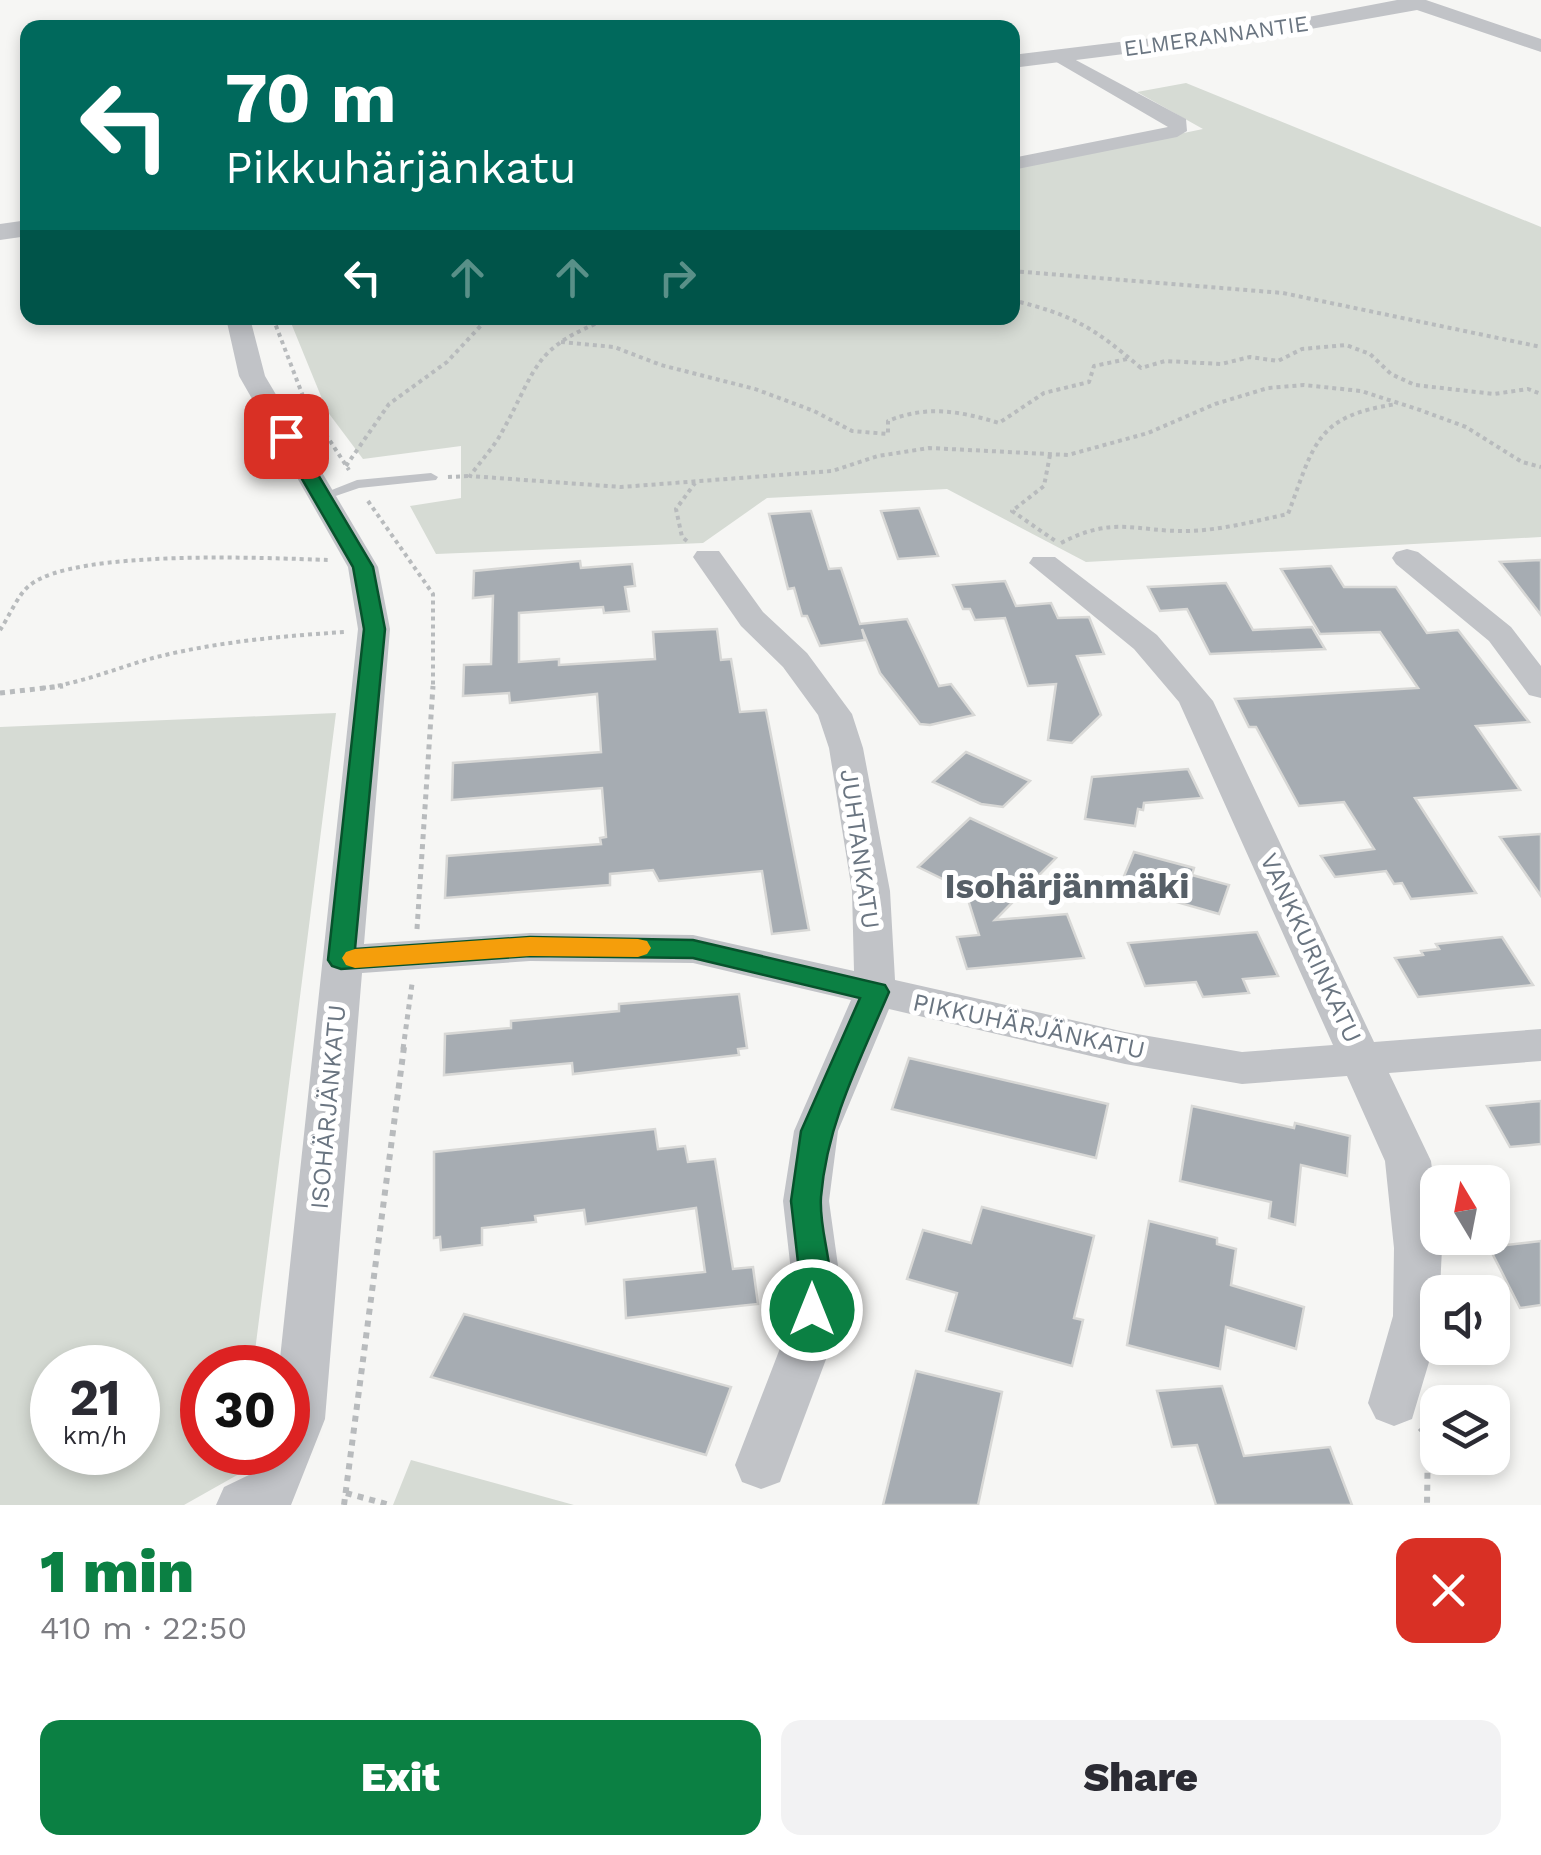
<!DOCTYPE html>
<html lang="en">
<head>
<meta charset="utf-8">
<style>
  :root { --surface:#fff; --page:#f2f2f3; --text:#2b2b33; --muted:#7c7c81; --accent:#0b8043 }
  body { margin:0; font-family:"Work Sans",sans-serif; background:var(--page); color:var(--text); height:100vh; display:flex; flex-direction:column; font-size:38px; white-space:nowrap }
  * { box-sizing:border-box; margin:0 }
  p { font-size:32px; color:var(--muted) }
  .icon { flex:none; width:55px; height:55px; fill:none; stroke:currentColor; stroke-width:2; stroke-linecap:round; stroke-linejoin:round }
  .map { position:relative; height:1505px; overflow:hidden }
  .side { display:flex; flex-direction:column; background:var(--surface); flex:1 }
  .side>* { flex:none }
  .guide { position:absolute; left:20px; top:20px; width:1000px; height:305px; border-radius:20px; box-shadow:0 5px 15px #0003; background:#00695c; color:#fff; overflow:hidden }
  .needle { width:65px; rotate:350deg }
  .tools { position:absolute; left:1420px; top:1165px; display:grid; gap:20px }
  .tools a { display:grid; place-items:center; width:90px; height:90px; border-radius:20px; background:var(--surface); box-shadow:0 5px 15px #0003; font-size:50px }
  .speed { position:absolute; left:30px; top:1345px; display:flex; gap:20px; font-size:50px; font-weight:700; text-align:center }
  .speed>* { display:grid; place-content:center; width:130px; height:130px; border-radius:50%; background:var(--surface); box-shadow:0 5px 15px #0003; line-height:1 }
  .speed small { font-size:25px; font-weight:400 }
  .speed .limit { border:15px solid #d22; background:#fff; color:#111 }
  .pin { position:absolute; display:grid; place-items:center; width:85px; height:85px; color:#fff; margin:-42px; border-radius:20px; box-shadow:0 5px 15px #0006 }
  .me { position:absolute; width:110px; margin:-55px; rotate:0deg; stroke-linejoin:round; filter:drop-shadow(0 0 8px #0008) }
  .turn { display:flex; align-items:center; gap:35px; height:210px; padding:0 40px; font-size:45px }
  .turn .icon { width:130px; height:130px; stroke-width:2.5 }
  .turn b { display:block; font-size:70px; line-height:85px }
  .lanes { display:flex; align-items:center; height:95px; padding:0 40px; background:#0003; justify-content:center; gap:50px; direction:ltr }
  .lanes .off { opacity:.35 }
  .round { display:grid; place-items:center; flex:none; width:105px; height:105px; border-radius:20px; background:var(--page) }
  .headline { display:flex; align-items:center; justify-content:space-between; height:170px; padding:0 40px }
  h1 { font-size:60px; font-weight:800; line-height:75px; color:var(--accent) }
  .cta { display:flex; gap:20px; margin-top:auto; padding:20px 40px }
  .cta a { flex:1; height:115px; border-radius:20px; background:var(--accent); color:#fff; font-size:40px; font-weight:800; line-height:115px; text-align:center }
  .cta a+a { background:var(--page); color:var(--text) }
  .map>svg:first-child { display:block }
  .green { fill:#d6dbd4; fill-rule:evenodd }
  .building { fill:#a6acb2; stroke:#d8d8d6; stroke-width:2.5 }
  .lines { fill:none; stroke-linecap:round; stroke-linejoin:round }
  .path-far2 { stroke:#b8bbbd; stroke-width:4; stroke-dasharray:4 4; stroke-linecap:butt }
  .path-far1 { stroke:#b8bbbd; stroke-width:5; stroke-dasharray:5 5; stroke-linecap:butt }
  .path { stroke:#b8bbbd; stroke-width:6; stroke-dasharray:6 6; stroke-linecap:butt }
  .service { fill:#c1c3c7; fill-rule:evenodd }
  .minor { fill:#c1c3c7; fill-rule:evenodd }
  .tertiary { fill:#c1c3c7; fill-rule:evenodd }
  .route { fill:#0b8043; stroke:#07532c; stroke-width:2.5 }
  .slow { fill:#f59e0b }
  .labels { text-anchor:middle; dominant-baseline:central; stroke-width:10; stroke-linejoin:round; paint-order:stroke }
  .far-street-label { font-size:22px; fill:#6a7581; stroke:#fff }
  .street-label { font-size:25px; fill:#6a7581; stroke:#fff }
  .district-label { font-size:35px; font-weight:bold; fill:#565f67; stroke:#fff }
</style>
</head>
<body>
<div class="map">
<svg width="1541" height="1505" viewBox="0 0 1541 1505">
  <rect width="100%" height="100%" fill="#f6f6f4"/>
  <g class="green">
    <path d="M1186 83 1541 227V537L1086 562 947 489 767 498 703 543 436 554 410 506 461 498V446L363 459 327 411 289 318H1012L1013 168 1203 129 1137 92Z"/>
    <path d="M336 713 253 1367 202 1368V1452L242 1453 239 1474 184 1505H0V727ZM52 1368H138V1452H52Z"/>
    <path d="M411 1460 574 1505H393Z"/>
  </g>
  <g class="building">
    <path d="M919 508 938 556 898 559 881 511Z"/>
    <path d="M811 511 829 569 841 568 860 624 907 619 939 686 951 684 974 715 930 725 920 724 880 673 862 629 865 640 820 646 807 616H802L794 588 788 589 769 514Z"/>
    <path d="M1541 560V615L1500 562Z"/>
    <path d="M580 561 581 568 632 564 635 586 625 587 629 611 604 613 603 607 519 613V662L559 659V665L655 659 653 632 717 629 721 660 731 659 740 712 766 710 809 930 772 934 762 871 659 881 653 870 610 874V885L445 898 447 856 601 844 600 838 606 837 602 788 452 800 453 763 601 752 597 694 510 703 509 693 463 696 464 665 491 664 493 596 473 598 474 571Z"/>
    <path d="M1331 566 1344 587H1396L1427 633 1458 630 1529 722 1476 726 1520 790 1415 798 1476 893 1411 899 1402 883 1394 884 1386 871 1335 877 1321 856 1374 849 1344 802 1299 806 1256 727H1249L1235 699 1418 688 1380 632 1320 634 1281 569Z"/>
    <path d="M1005 581 1016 606 1051 603 1058 618 1089 617 1104 654 1077 656 1101 715 1072 743 1048 740 1056 684 1028 686 1005 618 975 620 970 609H963L953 585Z"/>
    <path d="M1226 583 1253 630 1312 627 1325 649 1210 654 1187 609 1160 611 1148 587Z"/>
    <path d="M966 752 1030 781 1003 807 981 804 933 782Z"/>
    <path d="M1188 769 1202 798 1144 803 1143 810 1138 809 1135 826 1085 819 1092 777Z"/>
    <path d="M970 818 1056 858 995 920 1067 914 1084 958 967 969 957 937 979 935 965 890 918 867Z"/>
    <path d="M1541 834V896L1500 837Z"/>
    <path d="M1134 852 1194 868 1192 875 1229 885 1219 914 1120 886Z"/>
    <path d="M1257 932 1278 976 1243 979 1249 993 1203 997 1196 982 1145 986 1128 943Z"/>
    <path d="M1502 937 1533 985 1418 997 1395 958 1423 955 1421 951 1439 949 1436 944Z"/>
    <path d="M739 994 747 1048 738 1049 739 1055 573 1074 572 1063 444 1075 445 1034 511 1028V1021L619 1011V1004Z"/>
    <path d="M909 1058 1108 1104 1096 1158 892 1109Z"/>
    <path d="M1541 1101V1144L1510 1147 1487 1106Z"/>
    <path d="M1192 1106 1294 1128 1295 1123 1350 1136 1347 1176 1301 1165 1295 1225 1269 1218 1271 1202 1180 1181Z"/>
    <path d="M655 1129 658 1149 685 1146 688 1162 715 1159 733 1269 753 1267 758 1304 626 1318 624 1280 705 1272 696 1208 586 1224 584 1210 535 1216 536 1222 482 1228V1245L441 1250 440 1237 434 1238V1152Z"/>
    <path d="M982 1207 1094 1236 1074 1318 1083 1320 1072 1366 946 1331 957 1293 907 1279 923 1230 971 1243Z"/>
    <path d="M1149 1221 1217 1238V1244L1236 1249 1231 1285 1304 1307 1296 1349 1226 1327 1220 1369 1127 1345Z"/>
    <path d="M1541 1241V1305L1520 1308 1489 1247Z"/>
    <path d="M464 1314 731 1387 706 1455 431 1377Z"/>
    <path d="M916 1371 1002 1392 978 1505H883Z"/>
    <path d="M1222 1386 1244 1456 1330 1447 1352 1505H1216L1197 1445 1172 1447 1157 1391Z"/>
  </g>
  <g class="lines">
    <g class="path-far2">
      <path d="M1012 271 1283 293 1541 347"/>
      <path d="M1012 300C1073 315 1093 327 1141 368L1165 361 1221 364 1250 357 1278 361 1302 349 1346 345 1370 354 1391 374 1415 385 1494 394 1528 389 1541 394"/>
      <path d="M273 318 306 404 349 470"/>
      <path d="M610 318C532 348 539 365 502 432 494 447 480 462 470 476L621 487 832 471 878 456 929 448 1068 455 1148 433 1215 404 1268 388 1304 385 1361 391 1420 410 1466 427 1522 462 1541 467"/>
      <path d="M561 342 614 347 661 365 755 389 814 411 852 431 888 434V421C926 405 960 411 999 423L1044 393 1089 382 1094 366 1127 359"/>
      <path d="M1050 455 1044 486 1012 511 1057 542"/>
      <path d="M346 466 389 404 447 362 488 318"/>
      <path d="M448 477 470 476"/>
      <path d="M368 501 433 594V688"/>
      <path d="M687 541 682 537 676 509 695 483"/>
      <path d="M1061 543C1115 515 1134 532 1189 531 1222 530 1255 521 1288 514 1315 443 1315 416 1397 404"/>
      <path d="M0 630C9 617 18 594 30 585 75 549 268 558 329 560"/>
      <path d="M42 688C80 684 116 668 153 658 215 642 282 636 345 632"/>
    </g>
    <g class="path-far1">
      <path d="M0 693 63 686"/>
      <path d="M417 929 433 686"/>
      <path d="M403 1049 412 984"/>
    </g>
    <g class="path">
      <path d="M1420 1428 1428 1436 1427 1505"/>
      <path d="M346 1493 390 1505"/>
      <path d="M344 1505 404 1047"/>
    </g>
    <path class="service" d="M431 473 438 477 436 480 359 488 321 501 314 497 357 480Z"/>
    <g class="minor">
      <path d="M1059 51 1186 119 1187 131 1177 137 1012 170V158L1168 127 1053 60V52Z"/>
      <path d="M226 318H250L265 376 378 567 390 629 364 944 530 933 693 935 854 971 852 891 829 748 818 715 783 667 741 626 693 557 697 551H719L763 612 807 653 852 714 863 748 890 891 895 980 1125 1032 1242 1052 1333 1045 1179 702 1134 649 1029 563 1033 557H1055L1157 635 1213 701 1374 1042 1541 1029V1061L1389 1073 1431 1161 1442 1248 1438 1332 1412 1419 1394 1426 1376 1419 1368 1403 1393 1316 1394 1248 1385 1161 1347 1076 1242 1084 1125 1064 889 1009 838 1131 829 1201 840 1280 834 1338 780 1482 761 1489 742 1482 735 1465 784 1338 792 1280 783 1201 794 1131 851 1000 693 963 530 961 362 973 325 1419 291 1505H216L224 1487 251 1474 260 1452H288V1368H279L358 629 348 567 239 376Z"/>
      <path d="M1407 549 1418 552 1511 627 1541 666V698L1529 695 1489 641 1396 564 1392 558 1396 552Z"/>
    </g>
    <g class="tertiary">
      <path d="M1397 0H1426L1541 39V52L1417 10 1277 35 1012 68V55L1277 23Z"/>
      <path d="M28 220V236L0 240V224Z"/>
    </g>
  </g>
  <path class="route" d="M286 431 295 436 373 567 385 629 355 949 530 937 693 940 885 985 889 992C860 1060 827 1123 821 1197 818 1237 842 1280 824 1319L812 1323 801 1319 797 1310 800 1280 791 1201 801 1131 860 998 693 958 530 956 341 969 332 966 328 960 364 629 353 567 277 436Z"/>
  <path class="slow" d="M530 937 638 939 647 941 651 948 647 954 638 957 530 956 355 968 346 965 342 958 346 952 355 949Z"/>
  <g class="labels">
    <g class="far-street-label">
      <text transform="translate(1216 36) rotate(-8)">ELMERANNANTIE</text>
    </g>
    <g class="street-label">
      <text transform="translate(860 849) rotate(82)">JUHTANKATU</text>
      <text transform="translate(1311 948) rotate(65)">VANKKURINKATU</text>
      <text transform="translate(1029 1026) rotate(12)">PIKKUHÄRJÄNKATU</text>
      <text transform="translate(328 1107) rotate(-85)">ISOHÄRJÄNKATU</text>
    </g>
    <g class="district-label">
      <text x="1067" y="886">Isohärjänmäki</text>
    </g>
  </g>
</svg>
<div class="tools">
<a><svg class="needle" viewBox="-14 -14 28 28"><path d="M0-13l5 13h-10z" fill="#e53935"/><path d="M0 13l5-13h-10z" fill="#7c7c81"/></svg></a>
<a><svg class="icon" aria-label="sound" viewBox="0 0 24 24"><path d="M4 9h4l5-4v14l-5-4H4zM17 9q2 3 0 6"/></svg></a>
<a><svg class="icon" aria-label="layers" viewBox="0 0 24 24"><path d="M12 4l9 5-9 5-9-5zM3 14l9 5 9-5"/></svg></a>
</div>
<div class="speed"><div>21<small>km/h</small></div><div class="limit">30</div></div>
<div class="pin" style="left:286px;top:436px;background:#d93025"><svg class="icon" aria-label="arrive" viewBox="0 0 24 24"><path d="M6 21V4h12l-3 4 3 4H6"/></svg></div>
<svg class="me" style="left:812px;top:1310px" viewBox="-20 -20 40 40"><circle r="17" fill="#0b8043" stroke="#fff" stroke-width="3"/><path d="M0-11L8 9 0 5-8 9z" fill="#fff"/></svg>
<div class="guide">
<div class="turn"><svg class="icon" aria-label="left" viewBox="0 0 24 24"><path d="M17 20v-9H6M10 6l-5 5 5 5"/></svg><div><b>70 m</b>Pikkuhärjänkatu</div></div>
<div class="lanes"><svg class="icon" aria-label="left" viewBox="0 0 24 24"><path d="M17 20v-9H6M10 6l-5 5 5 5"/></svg><svg class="icon off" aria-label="ahead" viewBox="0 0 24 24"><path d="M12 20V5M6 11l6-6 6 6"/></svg><svg class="icon off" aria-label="ahead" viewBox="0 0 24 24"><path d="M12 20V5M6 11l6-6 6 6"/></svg><svg class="icon off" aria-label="right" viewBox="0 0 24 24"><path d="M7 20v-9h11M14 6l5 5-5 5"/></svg></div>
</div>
</div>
<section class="side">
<div class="headline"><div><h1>1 min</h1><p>410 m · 22:50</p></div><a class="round" style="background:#d93025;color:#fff"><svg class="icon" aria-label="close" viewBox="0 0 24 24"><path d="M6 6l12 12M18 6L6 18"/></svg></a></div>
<div class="cta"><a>Exit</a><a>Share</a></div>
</section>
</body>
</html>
